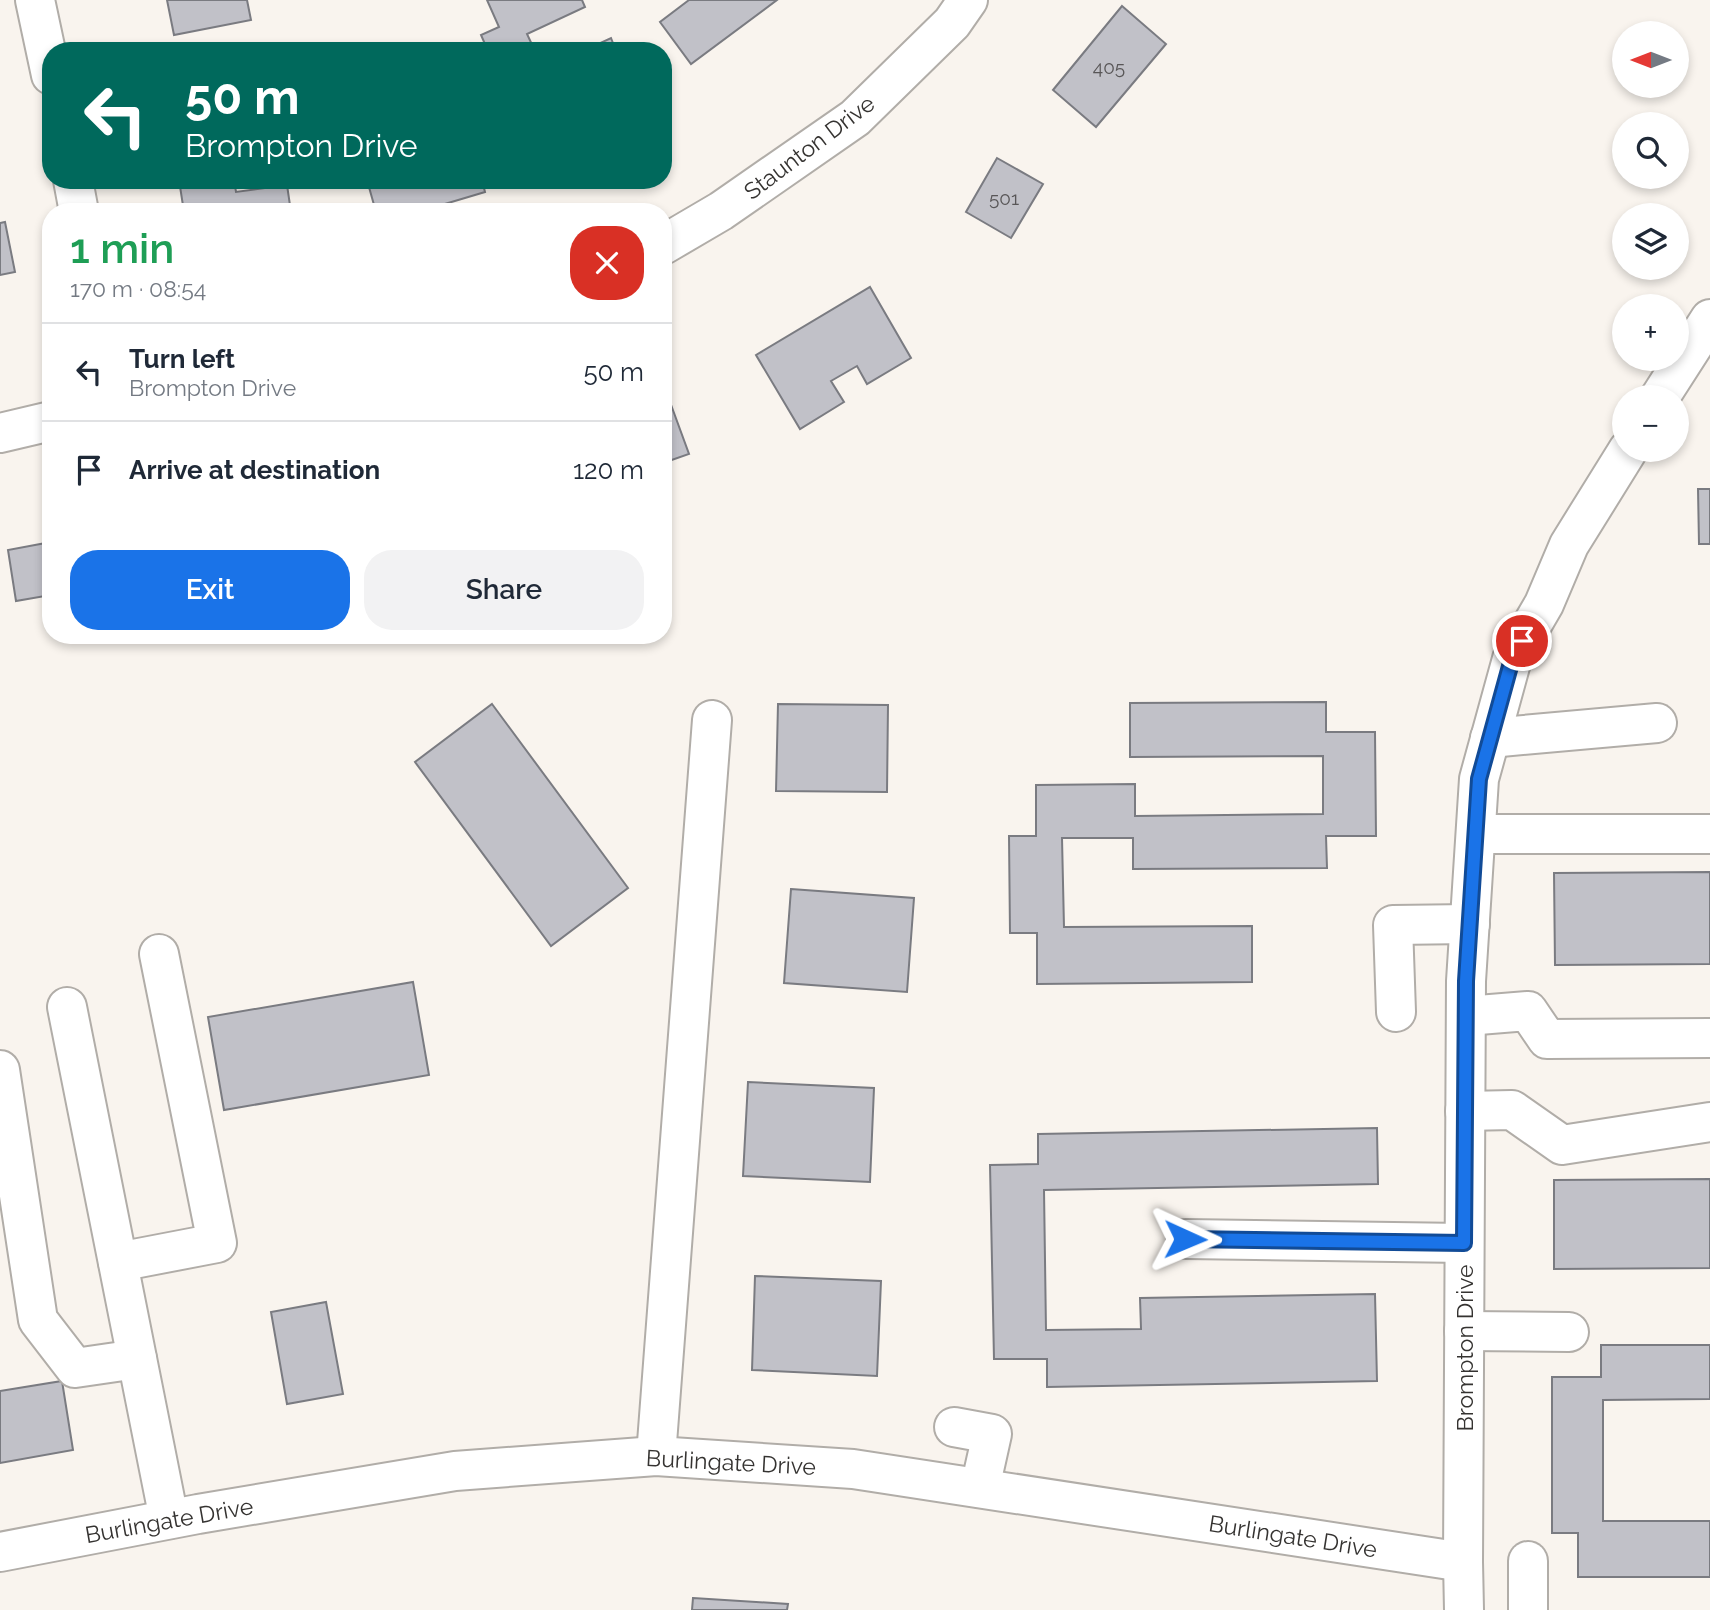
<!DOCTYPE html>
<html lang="en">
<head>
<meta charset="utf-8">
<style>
  :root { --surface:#fff; --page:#f2f2f3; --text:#1f2937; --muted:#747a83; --line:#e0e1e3; --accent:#1a73e8 }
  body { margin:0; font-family:Raleway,sans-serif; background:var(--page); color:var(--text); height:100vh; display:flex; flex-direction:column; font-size:26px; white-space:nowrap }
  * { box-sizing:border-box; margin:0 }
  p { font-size:23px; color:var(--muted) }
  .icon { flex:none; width:38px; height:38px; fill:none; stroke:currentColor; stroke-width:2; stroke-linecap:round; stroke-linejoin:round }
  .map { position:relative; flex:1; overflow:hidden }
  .drawer { position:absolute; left:42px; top:203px; width:630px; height:441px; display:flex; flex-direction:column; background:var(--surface); border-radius:28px; box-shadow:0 4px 10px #0003 }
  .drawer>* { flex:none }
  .top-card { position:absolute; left:42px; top:42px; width:630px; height:147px; border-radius:28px; box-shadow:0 4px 10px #0003; background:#00695c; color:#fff; overflow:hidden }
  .needle { width:46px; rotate:270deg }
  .buttons { position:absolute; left:1612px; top:21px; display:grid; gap:14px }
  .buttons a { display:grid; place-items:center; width:77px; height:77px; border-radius:50%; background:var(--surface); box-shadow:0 4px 10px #0003; font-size:35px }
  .pin { position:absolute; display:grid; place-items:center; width:60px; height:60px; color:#fff; margin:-30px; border:4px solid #fff; border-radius:50%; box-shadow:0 2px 7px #0007 }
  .me { position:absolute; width:77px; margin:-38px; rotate:91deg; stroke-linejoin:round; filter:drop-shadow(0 0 5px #0008) }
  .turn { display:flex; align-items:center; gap:24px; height:147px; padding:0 28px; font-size:32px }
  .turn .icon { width:91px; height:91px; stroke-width:2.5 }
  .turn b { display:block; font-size:49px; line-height:60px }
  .round { display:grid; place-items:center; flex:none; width:74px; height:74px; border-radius:28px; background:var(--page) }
  .headline { display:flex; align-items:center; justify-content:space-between; height:119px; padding:0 28px }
  h1 { font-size:42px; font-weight:600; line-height:52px; color:#1e9e55 }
  .cta { display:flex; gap:14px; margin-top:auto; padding:14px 28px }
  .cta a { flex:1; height:80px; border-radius:28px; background:var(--accent); color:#fff; font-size:28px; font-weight:600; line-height:80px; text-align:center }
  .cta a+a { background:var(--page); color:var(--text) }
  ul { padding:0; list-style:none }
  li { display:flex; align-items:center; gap:21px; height:98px; padding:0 28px; border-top:2px solid var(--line) }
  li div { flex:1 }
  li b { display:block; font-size:26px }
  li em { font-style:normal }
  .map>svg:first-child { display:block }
  .building { fill:#c1c1c8; stroke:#7a7b81; stroke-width:2 }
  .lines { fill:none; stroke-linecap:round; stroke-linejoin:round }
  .minor-casing { stroke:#b1ada8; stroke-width:42 }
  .minor { stroke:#fff; stroke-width:38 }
  .route-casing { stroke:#114b97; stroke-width:18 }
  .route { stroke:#1a73e8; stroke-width:12 }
  .labels { text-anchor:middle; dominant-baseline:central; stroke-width:7; stroke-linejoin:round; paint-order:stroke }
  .number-label { font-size:19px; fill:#585657 }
  .street-label { font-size:23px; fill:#353331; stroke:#fff }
</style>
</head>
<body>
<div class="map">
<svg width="1710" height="1610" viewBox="0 0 1710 1610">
  <rect width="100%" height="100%" fill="#f9f4ee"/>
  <g class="building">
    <path d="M167 0H247L251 20 174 35Z"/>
    <path d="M487 0H582L585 7 527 34 535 51H488L481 35 499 27Z"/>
    <path d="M689 0H777L691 64 660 22Z"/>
    <path d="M1122 6 1166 44 1096 127 1053 90Z"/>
    <path d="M611 38 616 51H583Z"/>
    <path d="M997 158 1043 184 1011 238 966 212Z"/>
    <path d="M179 180H234L236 192 287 185 291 212H184Z"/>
    <path d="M367 180H482L485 192 418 212H376Z"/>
    <path d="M5 222 15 272 0 275V223Z"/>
    <path d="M870 287 911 358 867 384 857 366 831 381 844 402 800 429 756 355Z"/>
    <path d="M670 402 689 454 663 463V405Z"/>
    <path d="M1698 489H1710V544H1699Z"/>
    <path d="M51 542V595L16 601 8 550Z"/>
    <path d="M1326 702V732H1375L1376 836H1326L1327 868 1133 869V838H1062L1064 927 1252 926V982L1037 984V933H1010L1009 836H1036V785L1135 784V816L1323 814V756L1130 757V703Z"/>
    <path d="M492 704 628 888 551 946 415 762Z"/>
    <path d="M778 704 888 705 887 792 776 791Z"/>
    <path d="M1710 872V964L1555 965 1554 873Z"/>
    <path d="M791 889 914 898 907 992 784 983Z"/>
    <path d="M413 982 429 1075 224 1110 208 1017Z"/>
    <path d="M748 1082 874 1088 870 1182 743 1176Z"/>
    <path d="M1377 1128 1378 1184 1044 1190 1046 1330 1141 1329 1140 1298 1375 1294 1377 1381 1047 1387V1359H994L990 1165 1038 1164V1134Z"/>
    <path d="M1710 1179V1268L1554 1269V1180Z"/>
    <path d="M755 1276 881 1281 877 1376 752 1370Z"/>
    <path d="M326 1302 343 1394 287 1404 271 1312Z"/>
    <path d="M1601 1345H1710V1399L1603 1400V1521H1710V1577H1578V1533H1552V1377H1601Z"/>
    <path d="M62 1381 73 1450 0 1463V1391Z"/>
    <path d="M693 1598 788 1604 787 1610H692Z"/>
  </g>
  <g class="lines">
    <defs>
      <g id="minor">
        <path d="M35 0 51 75"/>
        <path d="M73 180 79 212"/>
        <path d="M663 245 721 211 855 118 952 23 968 0"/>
        <path d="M1660 397 1710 319"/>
        <path d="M0 433 51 421"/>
        <path d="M1490 738 1657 723"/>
        <path d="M1476 834H1710"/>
        <path d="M67 1007 169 1519"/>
        <path d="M1396 1012 1393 925 1470 924"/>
        <path d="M1466 1016 1528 1011 1547 1039 1710 1038"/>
        <path d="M0 1070 38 1320 75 1368 137 1359"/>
        <path d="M1465 1111 1512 1110 1562 1145 1710 1122"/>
        <path d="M1186 1239 1464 1243"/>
        <path d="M118 1262 217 1243 159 954"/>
        <path d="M1464 1331 1569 1332"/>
        <path d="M954 1427 992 1434 980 1488"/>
        <path d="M656 1456 712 720"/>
        <path d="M0 1552 198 1514 455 1471 656 1456 853 1469 1463 1562"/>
        <path d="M1464 1610 1463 1562 1466 981 1479 779 1512 659 1544 604 1569 545 1628 450"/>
        <path d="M1528 1610V1561"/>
      </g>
    </defs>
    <use href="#minor" class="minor-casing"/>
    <use href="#minor" class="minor"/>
  </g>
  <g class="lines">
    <defs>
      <path id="route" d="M1185 1239 1464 1243 1466 981 1479 779 1512 659 1522 641"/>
    </defs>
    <use href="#route" class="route-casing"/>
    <use href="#route" class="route"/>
  </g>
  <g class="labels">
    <g class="number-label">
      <text x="1109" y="67">405</text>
      <text x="1004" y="198">501</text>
    </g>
    <g class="street-label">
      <text transform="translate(809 147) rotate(-37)">Staunton Drive</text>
      <text transform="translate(1464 1348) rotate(-90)">Brompton Drive</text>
      <text transform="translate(731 1462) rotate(3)">Burlingate Drive</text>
      <text transform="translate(169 1520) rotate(-10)">Burlingate Drive</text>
      <text transform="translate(1293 1536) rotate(9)">Burlingate Drive</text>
    </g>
  </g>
</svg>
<div class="buttons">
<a><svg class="needle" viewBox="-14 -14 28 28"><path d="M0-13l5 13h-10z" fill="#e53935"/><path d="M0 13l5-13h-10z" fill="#747a83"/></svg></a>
<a><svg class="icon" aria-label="search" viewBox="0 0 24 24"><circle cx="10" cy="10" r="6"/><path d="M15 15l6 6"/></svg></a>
<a><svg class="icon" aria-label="layers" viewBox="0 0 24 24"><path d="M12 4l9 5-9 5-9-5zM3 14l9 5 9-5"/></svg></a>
<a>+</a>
<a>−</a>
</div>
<div class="pin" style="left:1522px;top:641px;background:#d93025"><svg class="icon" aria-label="arrive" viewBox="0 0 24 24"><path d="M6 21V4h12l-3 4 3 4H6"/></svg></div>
<svg class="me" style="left:1185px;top:1239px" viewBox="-20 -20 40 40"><path d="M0-17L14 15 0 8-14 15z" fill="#1a73e8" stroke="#fff" stroke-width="4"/></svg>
<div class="top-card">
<div class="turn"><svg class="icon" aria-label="left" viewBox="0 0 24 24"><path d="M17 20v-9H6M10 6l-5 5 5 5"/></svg><div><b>50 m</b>Brompton Drive</div></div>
</div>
<section class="drawer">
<div class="headline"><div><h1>1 min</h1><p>170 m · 08:54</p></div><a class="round" style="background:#d93025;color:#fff"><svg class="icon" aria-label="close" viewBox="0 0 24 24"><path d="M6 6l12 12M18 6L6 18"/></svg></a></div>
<ul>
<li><svg class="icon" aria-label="left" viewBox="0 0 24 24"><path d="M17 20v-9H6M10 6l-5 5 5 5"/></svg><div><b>Turn left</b><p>Brompton Drive</p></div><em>50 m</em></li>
<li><svg class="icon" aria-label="arrive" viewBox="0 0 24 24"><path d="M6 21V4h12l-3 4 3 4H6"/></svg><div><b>Arrive at destination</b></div><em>120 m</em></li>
</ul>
<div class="cta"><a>Exit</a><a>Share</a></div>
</section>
</div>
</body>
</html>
